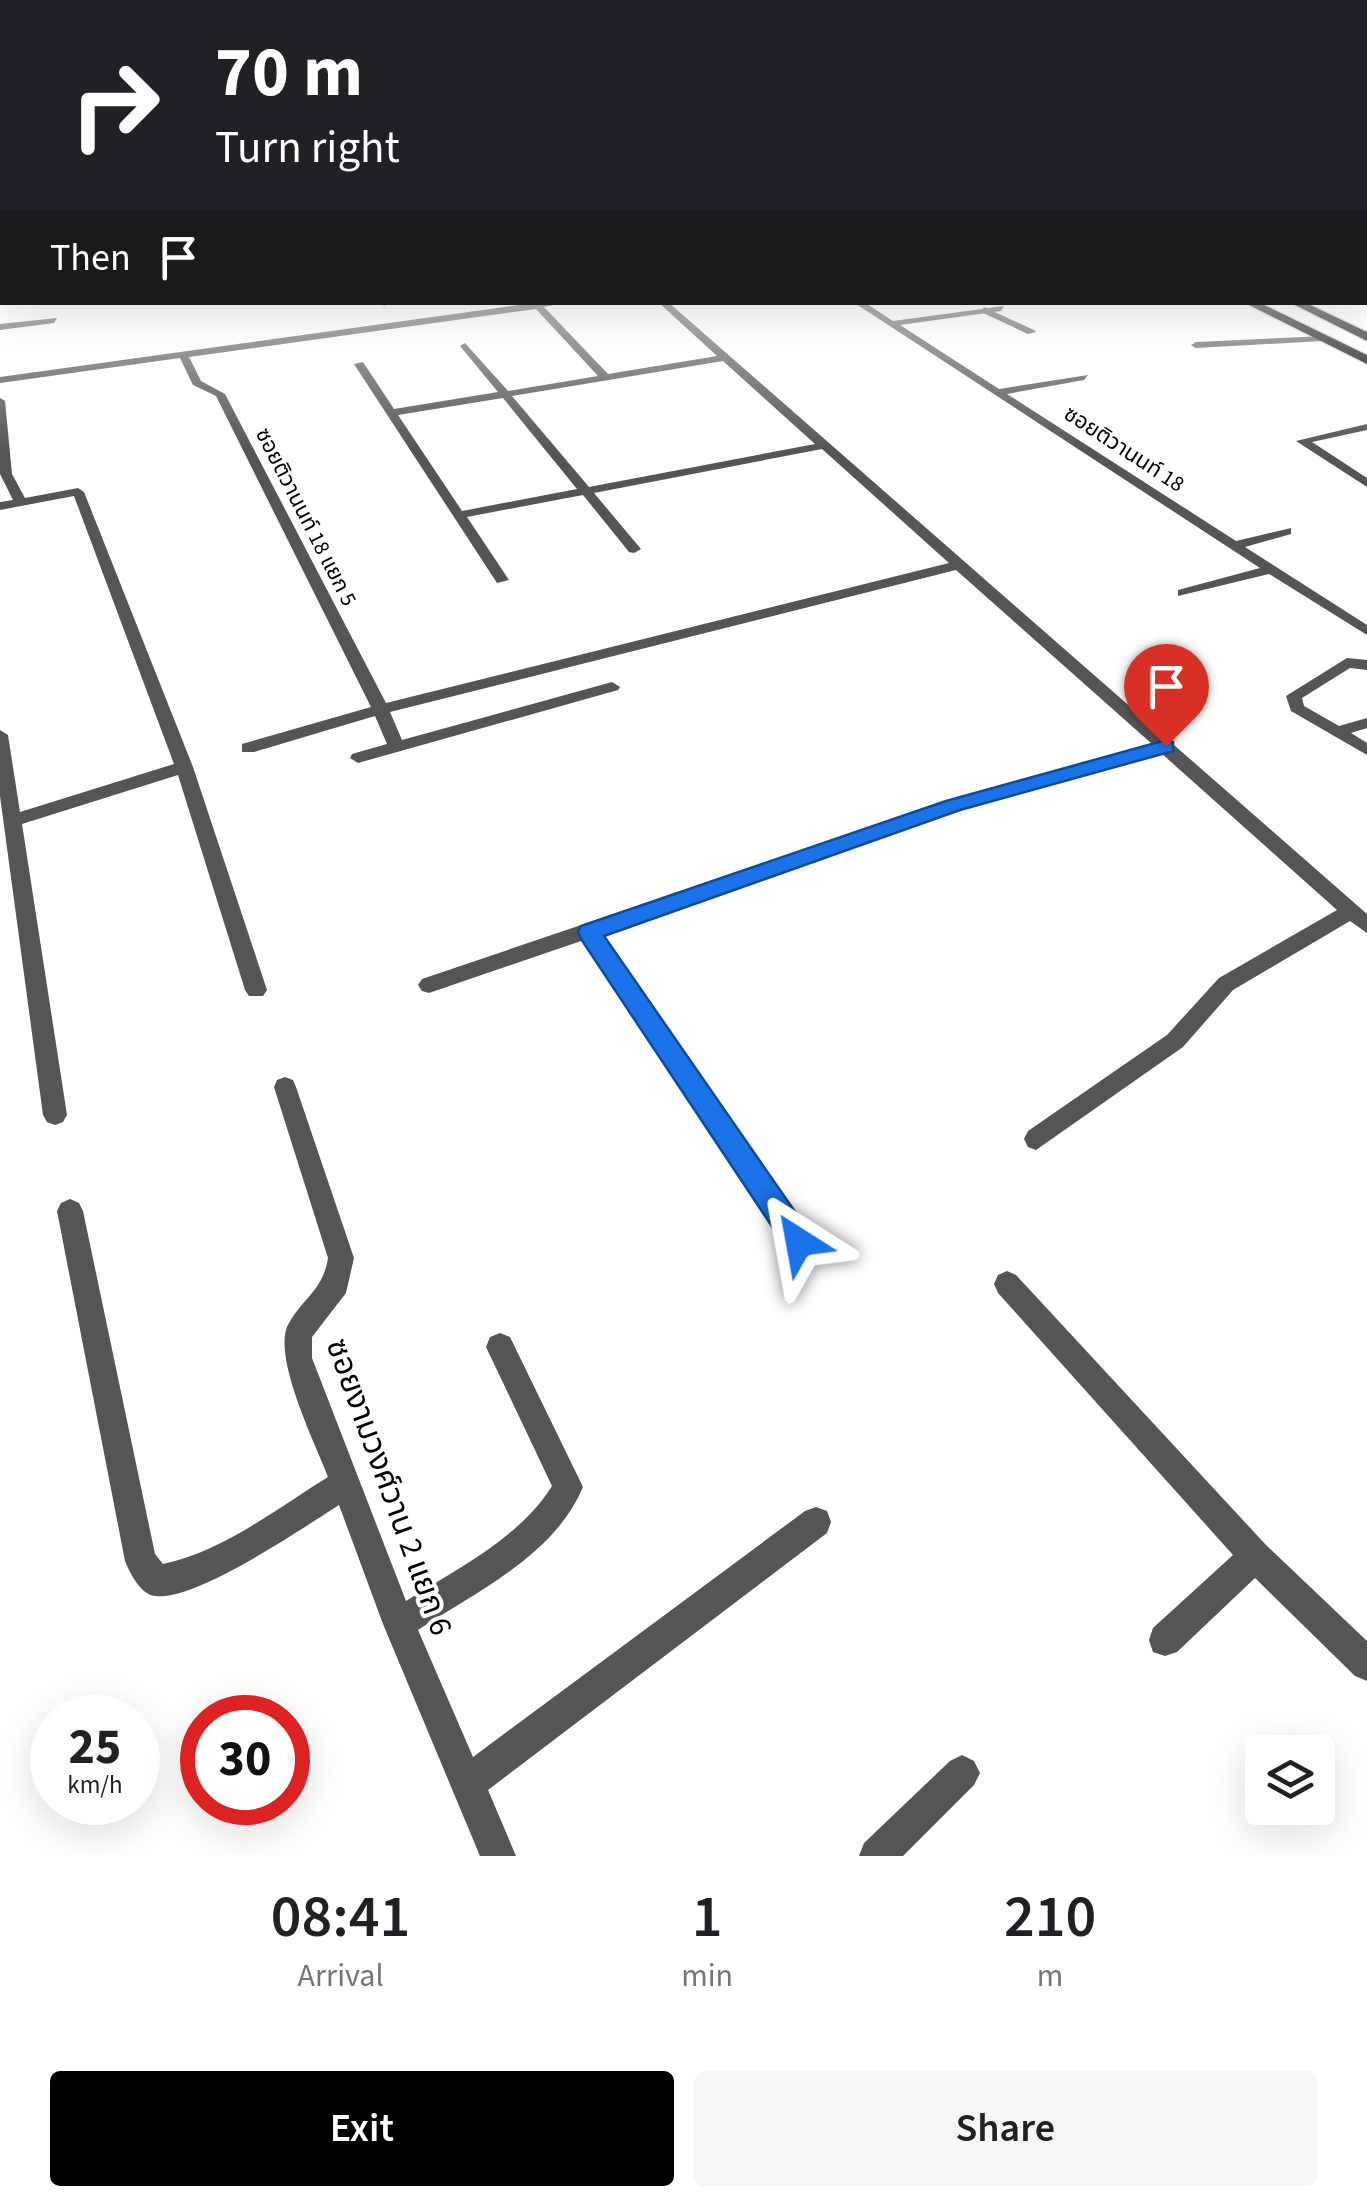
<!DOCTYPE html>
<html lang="en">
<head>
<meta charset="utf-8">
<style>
  :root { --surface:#fff; --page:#f6f6f6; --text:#202124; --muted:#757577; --accent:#000 }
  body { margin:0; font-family:"Source Sans 3","Noto Sans Thai",sans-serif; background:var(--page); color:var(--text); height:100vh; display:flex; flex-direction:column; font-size:38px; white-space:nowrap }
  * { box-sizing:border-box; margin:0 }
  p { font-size:32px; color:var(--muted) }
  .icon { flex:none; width:55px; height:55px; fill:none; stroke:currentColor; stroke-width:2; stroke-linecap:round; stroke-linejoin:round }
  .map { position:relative; height:1856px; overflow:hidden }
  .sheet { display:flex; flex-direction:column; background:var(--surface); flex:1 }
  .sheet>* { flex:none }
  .banner { position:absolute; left:0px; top:0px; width:1368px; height:305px; box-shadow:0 10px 40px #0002; background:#202124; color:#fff; overflow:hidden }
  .fabs { position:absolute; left:1245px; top:1735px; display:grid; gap:20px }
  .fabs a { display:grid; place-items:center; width:90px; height:90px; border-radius:10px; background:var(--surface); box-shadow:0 10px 40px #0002; font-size:50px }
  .speed { position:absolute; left:30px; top:1695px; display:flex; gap:20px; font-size:50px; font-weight:700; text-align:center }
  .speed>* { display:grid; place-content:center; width:130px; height:130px; border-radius:50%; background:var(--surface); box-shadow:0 10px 40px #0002; line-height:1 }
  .speed small { font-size:25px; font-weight:400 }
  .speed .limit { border:15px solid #d22; background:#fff; color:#111 }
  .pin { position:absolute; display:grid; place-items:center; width:85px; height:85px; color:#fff; margin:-102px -42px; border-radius:50% 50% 50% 0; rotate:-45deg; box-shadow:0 0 10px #0007 }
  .pin .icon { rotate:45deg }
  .me { position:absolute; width:110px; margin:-55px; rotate:326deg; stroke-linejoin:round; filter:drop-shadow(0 0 8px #0008) }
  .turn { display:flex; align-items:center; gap:35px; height:210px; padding:0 50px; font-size:45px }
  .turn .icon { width:130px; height:130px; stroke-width:2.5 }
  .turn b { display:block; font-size:70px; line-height:85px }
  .then { display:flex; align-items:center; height:95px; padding:0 50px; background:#0003; gap:20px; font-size:38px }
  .eta { display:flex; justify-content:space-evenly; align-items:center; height:170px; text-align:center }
  .eta b { font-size:60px; font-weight:600; line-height:70px }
  .cta { display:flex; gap:20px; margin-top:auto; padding:20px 50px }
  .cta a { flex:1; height:115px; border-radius:10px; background:var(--accent); color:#fff; font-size:40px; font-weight:600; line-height:115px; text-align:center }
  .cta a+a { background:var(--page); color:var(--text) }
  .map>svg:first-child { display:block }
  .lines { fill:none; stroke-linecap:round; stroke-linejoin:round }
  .primary-casing { stroke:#dbdbdb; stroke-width:3 }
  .service { fill:#555; fill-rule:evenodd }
  .minor { fill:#555; fill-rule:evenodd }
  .primary { fill:#000; fill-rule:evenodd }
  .route { fill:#1a73e8; stroke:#114b97; stroke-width:2.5 }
  .labels { text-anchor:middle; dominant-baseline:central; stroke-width:8; stroke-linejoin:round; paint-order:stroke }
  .far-street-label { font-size:22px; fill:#000; stroke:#fff }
  .near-street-label { font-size:32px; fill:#000; stroke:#fff }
</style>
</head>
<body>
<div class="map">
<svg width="1367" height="1856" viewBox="0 0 1367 1856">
  <rect width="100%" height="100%" fill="#fff"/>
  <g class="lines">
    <defs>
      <g id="primary">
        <rect x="0" y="196" width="2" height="6"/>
        <rect x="1365" y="206" width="2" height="6"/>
        <path d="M1243 302H1258L1367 355V364Z"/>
        <path d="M1289 302H1304L1367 332V341Z"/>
      </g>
    </defs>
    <use href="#primary" class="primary-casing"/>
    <g class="service">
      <rect x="1365" y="218" width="2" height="5"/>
      <path d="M380 302H388V303L384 306Z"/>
      <path d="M984 307 1034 330 1036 332 1028 334 981 312Z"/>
      <path d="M57 318 54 323 0 330V324Z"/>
      <path d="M1367 424V430L1312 442 1367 478V487L1296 441Z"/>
      <path d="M1347 658 1367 660V670L1350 668 1302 698 1304 706 1339 726 1367 718V728L1351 733 1367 743V755L1291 711 1286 696Z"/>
    </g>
    <g class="minor">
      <rect x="1365" y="243" width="2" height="4"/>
      <rect x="0" y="250" width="2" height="5"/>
      <rect x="1365" y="280" width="2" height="6"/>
      <path d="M541 302H568L544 307 608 374 717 356 658 302H668L1367 914V933L1350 921 1233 990 1183 1047 1036 1150 1028 1147 1024 1139 1028 1131 1167 1035 1219 978 1337 910 1161 753 959 809 601 934 808 1233 812 1242 808 1251 799 1254 790 1251 584 940 429 993 422 991 418 985 422 979 947 801 1152 744 956 570 390 712 402 740 612 682 620 687 618 690 358 763 350 758 352 754 387 744 375 716 254 752H242V744L371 707 216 396 193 385 180 358 0 383V377ZM536 309 598 376 508 391 465 343 460 346 498 392 394 409 363 362 354 364 497 583 509 580 467 517 583 495 629 552 634 553 641 549 594 493 822 449 949 563 386 703 225 394 201 381 189 357ZM723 361 815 444 589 487 512 396ZM503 398 577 489 462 511 398 415Z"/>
      <path d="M853 302H864L893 321 1004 306 1001 311 900 325 999 389 1088 375 1084 380 1007 394 1236 541 1291 528V534L1245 547 1367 625V635L1269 574 1178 596V590L1260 568Z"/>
      <path d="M1325 336 1322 341 1196 348 1191 345 1196 342Z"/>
      <path d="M0 398 5 401 12 474 25 498 78 488 84 492 193 767 267 990 263 996H249L245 990 178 775 22 824 67 1115 63 1122 55 1125 47 1122 43 1115 0 796V730L8 735 20 812 174 764 74 496 0 510V502L13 500 0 474Z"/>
      <path d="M285 1077 293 1080 296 1087 354 1258 346 1293 312 1337V1358L406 1601C456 1569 520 1538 552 1486L486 1347 490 1337 500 1333 510 1337 583 1487C554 1556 477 1591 418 1630L473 1757 805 1511 816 1507 827 1511 831 1522 827 1533 488 1790 516 1856H480L383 1624 339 1505C303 1528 194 1602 155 1596 140 1594 130 1573 125 1561L57 1211 61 1203 70 1199 79 1203 83 1211 155 1554 163 1564C224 1551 276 1509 328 1477 316 1445 270 1353 289 1323 304 1297 323 1290 328 1258L274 1087 277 1080Z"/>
      <path d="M1007 1271 1016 1275 1266 1545 1367 1641V1681L1355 1676 1255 1578 1177 1652 1165 1656 1153 1652 1149 1640 1153 1628 1233 1555 998 1293 994 1284 998 1275Z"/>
      <path d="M962 1755 974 1761 980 1773 974 1785 903 1856H859L864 1843 950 1761Z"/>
    </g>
    <use href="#primary" class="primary"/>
  </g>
  <linearGradient id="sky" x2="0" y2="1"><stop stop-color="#8cadcc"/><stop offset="0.42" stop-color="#fff"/><stop offset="1" stop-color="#fff" stop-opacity="0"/></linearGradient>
  <rect width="1367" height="451" fill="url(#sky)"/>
  <path class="route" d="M1166 740 1173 742V751L960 810 604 936 809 1232 814 1242 809 1252 799 1256 789 1252 581 939 578 932 581 926 946 801Z"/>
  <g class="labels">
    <g class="far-street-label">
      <text transform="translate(1124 449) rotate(33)">ซอยติวานนท์ 18</text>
      <text transform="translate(306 517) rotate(63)">ซอยติวานนท์ 18 แยก 5</text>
    </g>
    <g class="near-street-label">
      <text transform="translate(389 1487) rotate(70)">ซอยงามวงศ์วาน 2 แยก 6</text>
    </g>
  </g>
</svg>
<div class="fabs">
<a><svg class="icon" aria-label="layers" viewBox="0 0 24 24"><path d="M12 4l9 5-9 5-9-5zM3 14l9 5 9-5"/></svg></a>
</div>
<div class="speed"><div>25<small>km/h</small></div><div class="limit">30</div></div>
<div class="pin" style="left:1166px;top:746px;background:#d93025"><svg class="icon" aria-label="arrive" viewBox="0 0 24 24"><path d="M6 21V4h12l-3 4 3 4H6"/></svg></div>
<svg class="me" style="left:799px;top:1242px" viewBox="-20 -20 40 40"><path d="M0-17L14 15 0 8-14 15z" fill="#1a73e8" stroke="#fff" stroke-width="4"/></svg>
<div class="banner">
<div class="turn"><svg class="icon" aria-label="right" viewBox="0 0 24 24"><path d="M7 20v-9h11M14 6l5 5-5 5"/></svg><div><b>70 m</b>Turn right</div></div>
<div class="then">Then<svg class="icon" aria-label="arrive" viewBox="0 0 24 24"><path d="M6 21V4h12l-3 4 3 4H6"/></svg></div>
</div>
</div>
<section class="sheet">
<div class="eta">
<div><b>08:41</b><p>Arrival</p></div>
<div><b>1</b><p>min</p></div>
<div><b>210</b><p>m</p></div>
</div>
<div class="cta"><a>Exit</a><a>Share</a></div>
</section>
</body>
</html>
